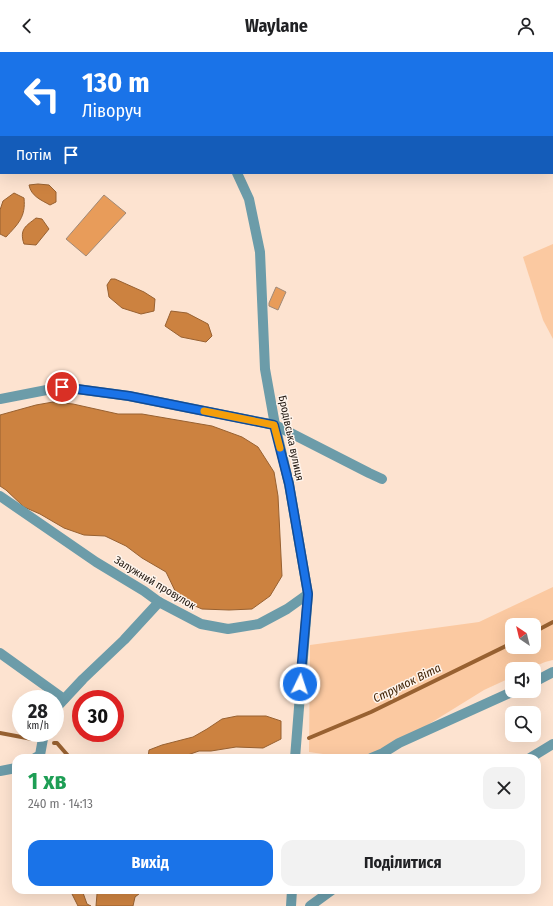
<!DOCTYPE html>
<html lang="uk">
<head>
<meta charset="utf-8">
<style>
  :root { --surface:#fff; --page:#f2f2f2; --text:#202124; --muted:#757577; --accent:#1a73e8 }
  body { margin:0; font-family:"Fira Sans Condensed",sans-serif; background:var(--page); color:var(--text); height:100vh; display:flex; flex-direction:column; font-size:15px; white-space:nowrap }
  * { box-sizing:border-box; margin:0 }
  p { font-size:13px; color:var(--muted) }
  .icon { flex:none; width:22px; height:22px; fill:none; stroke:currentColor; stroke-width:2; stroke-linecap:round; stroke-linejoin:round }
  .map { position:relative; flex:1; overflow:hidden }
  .panel { position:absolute; left:12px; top:702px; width:529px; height:140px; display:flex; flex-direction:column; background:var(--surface); border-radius:12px; box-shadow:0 4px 16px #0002 }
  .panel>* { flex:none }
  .hud { position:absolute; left:0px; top:0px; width:553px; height:122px; box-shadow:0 4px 16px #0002; background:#1a73e8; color:#fff; overflow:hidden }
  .needle { width:26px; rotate:325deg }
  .controls { position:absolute; left:505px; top:566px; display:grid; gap:8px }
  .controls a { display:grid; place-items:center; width:36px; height:36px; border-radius:8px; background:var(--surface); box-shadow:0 4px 16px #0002; font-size:20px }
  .speed { position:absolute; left:12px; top:638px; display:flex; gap:8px; font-size:20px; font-weight:700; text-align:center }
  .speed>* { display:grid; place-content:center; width:52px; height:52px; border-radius:50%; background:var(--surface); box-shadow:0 4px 16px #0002; line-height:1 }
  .speed small { font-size:10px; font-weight:400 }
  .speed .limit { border:6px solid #d22; background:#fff; color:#111 }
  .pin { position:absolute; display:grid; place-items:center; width:34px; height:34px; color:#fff; margin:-17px; border:2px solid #fff; border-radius:50%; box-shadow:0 1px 4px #0007 }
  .me { position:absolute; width:44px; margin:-22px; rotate:4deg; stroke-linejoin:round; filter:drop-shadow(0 0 3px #0008) }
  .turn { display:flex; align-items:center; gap:14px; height:84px; padding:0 16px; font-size:18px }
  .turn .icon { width:52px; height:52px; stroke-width:2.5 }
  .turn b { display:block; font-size:28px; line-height:34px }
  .then { display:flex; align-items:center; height:38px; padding:0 16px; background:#0003; gap:8px; font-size:15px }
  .round { display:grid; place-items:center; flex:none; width:42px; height:42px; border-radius:12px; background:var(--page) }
  .head { display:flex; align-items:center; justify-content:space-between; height:68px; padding:0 16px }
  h1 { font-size:24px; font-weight:700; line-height:30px; color:#1e9e55 }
  .primary-button { display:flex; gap:8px; margin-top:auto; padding:8px 16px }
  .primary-button a { flex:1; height:46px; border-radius:12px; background:var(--accent); color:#fff; font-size:16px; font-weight:700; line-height:46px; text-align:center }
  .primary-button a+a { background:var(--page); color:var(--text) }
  header { display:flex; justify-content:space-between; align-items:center; height:52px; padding:0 16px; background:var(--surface); font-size:18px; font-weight:700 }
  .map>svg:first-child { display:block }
  .green { fill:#fbc9a1; fill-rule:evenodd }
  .water { fill:#cc8240; stroke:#986131 }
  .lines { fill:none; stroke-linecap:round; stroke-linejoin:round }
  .stream { stroke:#986131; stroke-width:4 }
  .building { fill:#e89c5a; stroke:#a08977 }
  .minor { stroke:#6c9ca9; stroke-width:10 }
  .route-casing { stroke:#114b97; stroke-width:10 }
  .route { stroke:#1a73e8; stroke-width:7 }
  .slow { stroke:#f59e0b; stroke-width:7 }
  .labels { text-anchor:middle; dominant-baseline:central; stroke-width:3; stroke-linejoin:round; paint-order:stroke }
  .street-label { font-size:11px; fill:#1e150e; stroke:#fef4ec }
  .water-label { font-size:12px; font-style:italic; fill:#422407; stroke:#fef4ec }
</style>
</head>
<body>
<header><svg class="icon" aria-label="back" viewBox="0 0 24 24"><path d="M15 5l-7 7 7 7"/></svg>Waylane<svg class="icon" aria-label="person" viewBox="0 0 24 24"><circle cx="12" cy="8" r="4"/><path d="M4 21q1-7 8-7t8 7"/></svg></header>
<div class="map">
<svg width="553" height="854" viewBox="0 0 553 854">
  <rect width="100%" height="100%" fill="#fde3d0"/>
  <g class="green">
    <path d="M553 192V287L543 268 523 205Z"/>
    <path d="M553 535V608L545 610 529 617H512V625L484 638 374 706H351L309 700 310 593 479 570ZM512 573H534V595H512Z"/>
  </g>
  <g class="water">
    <path d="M38 132 49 133 56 140V150L50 153C41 148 31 144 29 133Z"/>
    <path d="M14 141 24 146C26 165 18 172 6 185L0 182V158L3 149Z"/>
    <path d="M36 166 42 167 49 177 36 193 24 192C19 177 26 174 36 166Z"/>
    <path d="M111 227H115L144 240 155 247 154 259 141 262 122 256 109 245 107 233Z"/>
    <path d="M171 259 187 261 208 272 212 284 206 290 181 285 165 274Z"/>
    <path d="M53 350 73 352 118 362H142L212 374 242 385 258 395 274 420 278 444 282 524 270 544 252 557 229 558 202 557 179 547 166 520 142 506 126 494 105 484 84 483 64 476 40 462 24 455 6 438 0 434V363L36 353Z"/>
    <path d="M237 664H266L281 669V687L263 696 236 695 211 699H199L179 706H148L149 698 162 693 193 685 207 677 222 667Z"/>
    <path d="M70 838H82L87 852 91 854H78Z"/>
    <path d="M100 838H144L135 845 133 854H96L97 842Z"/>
  </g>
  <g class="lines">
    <g class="stream">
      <path d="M534 580 553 570"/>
      <path d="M0 681 32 687"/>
      <path d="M309 686 371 660 512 591"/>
      <path d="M54 691H57L70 706"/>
    </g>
  </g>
  <g class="building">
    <path d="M104 143 126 161 86 204 66 187Z"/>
    <path d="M276 235 286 240 278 258 269 254V251Z"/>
  </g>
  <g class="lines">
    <g class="minor">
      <path d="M83 0 84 1"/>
      <path d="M483 0 484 1"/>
      <path d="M144 1V0"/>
      <path d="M428 1 429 0"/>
      <path d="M237 121 249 147 260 200 265 317 275 373 289 432 308 542 295 706"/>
      <path d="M0 347 62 335 129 344 275 373 369 421 382 427"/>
      <path d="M0 444 96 510 144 539 159 550 201 572 228 577 259 572 287 557 308 542"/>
      <path d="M0 601 64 647"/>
      <path d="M534 630 553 620"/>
      <path d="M55 657 83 627 124 588 159 550"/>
      <path d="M35 706 40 703 44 681"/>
      <path d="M371 706 383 701 399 691 514 639"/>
      <path d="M530 706 553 692"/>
      <path d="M0 719 16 716"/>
      <path d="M291 854 292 838"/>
      <path d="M310 854 332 838"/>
    </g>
  </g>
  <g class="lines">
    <defs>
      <path id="route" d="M62 335 129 344 274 373 289 432 308 542 300 632"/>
    </defs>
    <use href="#route" class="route-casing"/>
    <use href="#route" class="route"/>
    <path class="slow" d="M204 359 274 373 280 396"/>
  </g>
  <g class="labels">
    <g class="street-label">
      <text transform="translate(291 386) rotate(78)">Бродівська вулиця</text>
      <text transform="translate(155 531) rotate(31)">Залужний провулок</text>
    </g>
    <g class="water-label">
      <text transform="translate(407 631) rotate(-26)">Струмок Віта</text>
    </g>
  </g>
</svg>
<div class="controls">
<a><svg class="needle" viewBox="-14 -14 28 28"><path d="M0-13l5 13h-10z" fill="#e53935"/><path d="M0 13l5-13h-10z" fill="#757577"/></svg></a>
<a><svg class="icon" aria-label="sound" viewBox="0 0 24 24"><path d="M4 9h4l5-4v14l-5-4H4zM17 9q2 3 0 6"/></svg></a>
<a><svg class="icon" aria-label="search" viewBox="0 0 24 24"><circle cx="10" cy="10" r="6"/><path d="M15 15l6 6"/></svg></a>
</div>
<div class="speed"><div>28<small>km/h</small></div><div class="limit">30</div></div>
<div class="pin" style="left:62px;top:335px;background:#d93025"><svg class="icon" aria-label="arrive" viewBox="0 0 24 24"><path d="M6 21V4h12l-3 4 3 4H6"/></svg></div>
<svg class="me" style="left:300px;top:632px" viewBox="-20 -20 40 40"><circle r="17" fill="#1a73e8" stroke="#fff" stroke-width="3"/><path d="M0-11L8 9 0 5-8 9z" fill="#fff"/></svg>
<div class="hud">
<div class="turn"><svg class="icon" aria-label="left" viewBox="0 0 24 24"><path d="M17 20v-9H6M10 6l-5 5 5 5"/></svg><div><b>130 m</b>Ліворуч</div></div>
<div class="then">Потім<svg class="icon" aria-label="arrive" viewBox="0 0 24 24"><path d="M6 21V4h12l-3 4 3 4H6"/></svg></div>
</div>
<section class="panel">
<div class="head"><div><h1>1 хв</h1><p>240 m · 14:13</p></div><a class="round"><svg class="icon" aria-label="close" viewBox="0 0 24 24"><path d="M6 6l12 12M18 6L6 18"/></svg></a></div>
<div class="primary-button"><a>Вихід</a><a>Поділитися</a></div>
</section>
</div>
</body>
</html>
